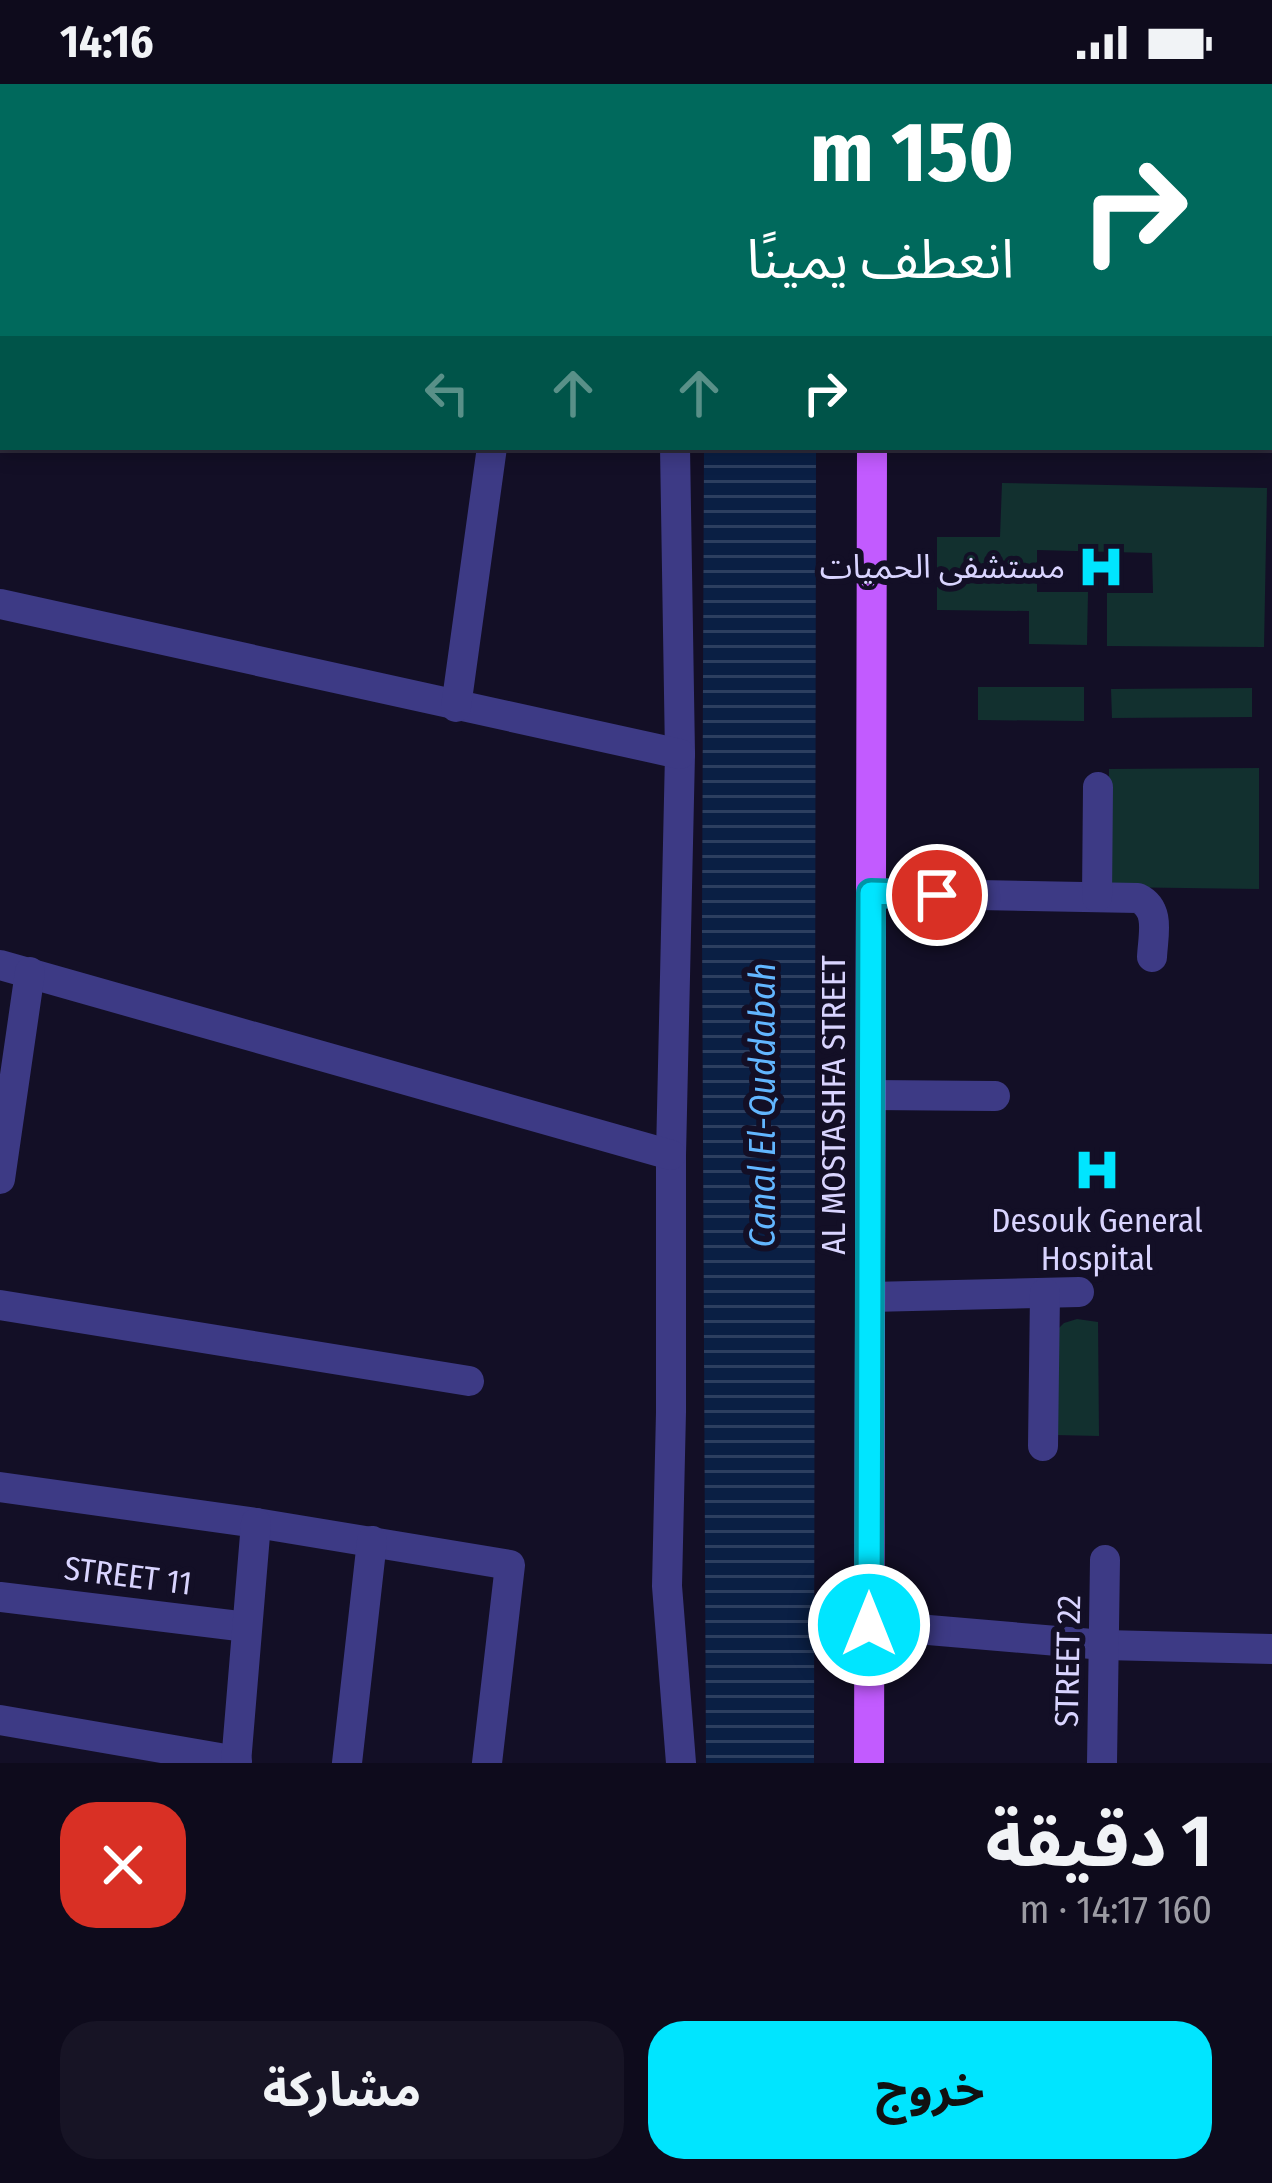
<!DOCTYPE html>
<html lang="ar">
<head>
<meta charset="utf-8">
<style>
  :root { --surface:#0e0b1c; --page:#171425; --text:#f1f3f6; --muted:#9b9ba3; --line:#2e2b3b; --accent:#00e5ff }
  body { margin:0; font-family:"Fira Sans Condensed","Noto Sans Arabic",sans-serif; background:var(--page); color:var(--text); direction:rtl; height:100vh; display:flex; flex-direction:column; font-size:45px; white-space:nowrap }
  * { box-sizing:border-box; margin:0 }
  p { font-size:39px; color:var(--muted) }
  .icon { flex:none; width:66px; height:66px; fill:none; stroke:currentColor; stroke-width:2; stroke-linecap:round; stroke-linejoin:round }
  .map { position:relative; height:1679px; overflow:hidden; direction:ltr }
  .sheet { display:flex; flex-direction:column; background:var(--surface); flex:1 }
  .sheet>* { flex:none }
  .guide { position:absolute; left:0px; top:0px; width:1272px; height:366px; box-shadow:0 6px 18px #0003,0 0 0 3px var(--line); direction:rtl; background:#00695c; color:#fff; overflow:hidden }
  .pin { position:absolute; display:grid; place-items:center; width:102px; height:102px; color:#fff; margin:-51px; border:6px solid #fff; border-radius:50%; box-shadow:0 3px 12px #0007 }
  .me { position:absolute; width:132px; margin:-66px; rotate:0deg; stroke-linejoin:round; filter:drop-shadow(0 0 9px #0008) }
  .turn { display:flex; align-items:center; gap:42px; height:252px; padding:0 60px; font-size:54px }
  .turn .icon { width:156px; height:156px; stroke-width:2.5 }
  .turn b { display:block; font-size:84px; line-height:102px }
  .lanes { display:flex; align-items:center; height:114px; padding:0 60px; background:#0003; justify-content:center; gap:60px; direction:ltr }
  .lanes .off { opacity:.35 }
  .round { display:grid; place-items:center; flex:none; width:126px; height:126px; border-radius:36px; background:var(--page) }
  .overview { display:flex; align-items:center; justify-content:space-between; height:204px; padding:0 60px }
  h1 { font-size:72px; font-weight:700; line-height:90px }
  .cta { display:flex; gap:24px; margin-top:auto; padding:24px 60px }
  .cta a { flex:1; height:138px; border-radius:36px; background:var(--accent); color:#111; font-size:48px; font-weight:700; line-height:138px; text-align:center }
  .cta a+a { background:var(--page); color:var(--text) }
  .status { display:flex; justify-content:space-between; align-items:center; height:84px; padding:0 60px; background:var(--surface); direction:ltr }
  .status svg { height:33px; fill:currentColor }
  .map>svg:first-child { display:block }
  .green { fill:#12302f }
  .water { fill:url(#water-rules) }
  .lines { fill:none; stroke-linecap:round; stroke-linejoin:round }
  .minor { stroke:#3d3a85; stroke-width:30 }
  .major { stroke:#c25bff; stroke-width:30 }
  .route-casing { stroke:#0095a6; stroke-width:30 }
  .route { stroke:#00e5ff; stroke-width:21 }
  .labels { text-anchor:middle; dominant-baseline:central; stroke-width:12; stroke-linejoin:round; paint-order:stroke }
  .poi-label { font-size:33px; fill:#d9d4ff; stroke:#130f26; text-anchor:end }
  .street-label { font-size:33px; fill:#d9d4ff; stroke:#130f26 }
  .water-label { font-size:36px; font-style:italic; fill:#62b6ff; stroke:#130f26 }
</style>
</head>
<body>
<div class="status"><b>14:16</b><svg viewBox="0 0 49 12"><path d="M0 12V9h3v3zM5 12V6h3v6zM10 12V3h3v9zM15 12V0h3v12zM26 1h20v11H26zM47 4h2v5h-2z"/></svg></div>
<div class="map">
<svg width="1272" height="1679" viewBox="0 0 1272 1679">
  <defs>
    <pattern id="water-rules" width="6" height="5" patternUnits="userSpaceOnUse" patternTransform="scale(3)"><rect width="6" height="5" fill="#0a1f44"/><path d="M0 2.5h6" fill="none" stroke="#2d3f60"/></pattern>
  </defs>
  <rect width="100%" height="100%" fill="#130f26"/>
  <g class="green">
    <path d="M931 0H1272V364L1251 363H1269V3H931Z"/>
    <path d="M1002 399 1267 404 1264 563 1107 562V509H1153L1152 469 1037 466V508H1088L1087 561 1029 560V527L937 526V453H1000Z"/>
    <path d="M978 603H1084V637L978 636Z"/>
    <path d="M1252 604V633L1112 634 1111 605Z"/>
    <path d="M1259 684V805L1109 803V685Z"/>
    <path d="M1077 1235 1098 1238 1099 1352 1055 1351 1056 1247 1064 1239Z"/>
  </g>
  <path class="water" d="M704 363H816L814 1679H706L702 842Z"/>
  <g class="lines">
    <g class="minor">
      <path d="M677 0V3"/>
      <path d="M675 363 680 670 671 1071V1328L667 1502 681 1679"/>
      <path d="M0 520C227 569 453 622 680 670"/>
      <path d="M456 623 492 363"/>
      <path d="M871 809 1138 814C1161 825 1153 851 1152 873"/>
      <path d="M1097 813 1098 703"/>
      <path d="M0 881 671 1071"/>
      <path d="M871 1011 995 1012"/>
      <path d="M0 1095 30 888"/>
      <path d="M870 1213 1079 1208"/>
      <path d="M0 1221 469 1297"/>
      <path d="M1043 1362 1045 1209"/>
      <path d="M0 1403 256 1439 510 1481 487 1679"/>
      <path d="M0 1513 247 1543"/>
      <path d="M870 1541 1104 1561 1272 1565"/>
      <path d="M0 1636 237 1677"/>
      <path d="M236 1679 256 1439"/>
      <path d="M347 1679 372 1457"/>
      <path d="M1102 1679 1105 1476"/>
    </g>
    <g class="major">
      <path d="M873 0V3"/>
      <path d="M869 1679 872 363"/>
    </g>
  </g>
  <g class="lines">
    <defs>
      <path id="route" d="M869 1541 871 809 937 811"/>
    </defs>
    <use href="#route" class="route-casing"/>
    <use href="#route" class="route"/>
  </g>
  <defs>
    <symbol id="hospital-bare" viewBox="-9 -9 18 18"><path d="M-5-5h3v3.5h4V-5h3V5h-3V1.5h-4V5h-3Z" fill="#00e5ff" stroke="#130f26" stroke-width="2.5" paint-order="stroke"/></symbol>
  </defs>
  <g fill-rule="evenodd">
    <use href="#hospital-bare" x="1068" y="450" width="66" height="66"/>
    <use href="#hospital-bare" x="1064" y="1053" width="66" height="66"/>
  </g>
  <g class="labels">
    <g class="poi-label">
      <text x="1065" y="483">مستشفى الحميات</text>
      <text x="1097" y="1137" text-anchor="middle">Desouk General<tspan x="1097" dy="38">Hospital</tspan></text>
    </g>
    <g class="street-label">
      <text transform="translate(834 1021) rotate(-90)">AL MOSTASHFA STREET</text>
      <text transform="translate(128 1492) rotate(7)">STREET 11</text>
      <text transform="translate(1068 1577) rotate(-89)">STREET 22</text>
    </g>
    <g class="water-label">
      <text transform="translate(763 1021) rotate(-90)">Canal El-Quddabah</text>
    </g>
  </g>
</svg>
<div class="pin" style="left:937px;top:811px;background:#d93025"><svg class="icon" aria-label="arrive" viewBox="0 0 24 24"><path d="M6 21V4h12l-3 4 3 4H6"/></svg></div>
<svg class="me" style="left:869px;top:1541px" viewBox="-20 -20 40 40"><circle r="17" fill="#00e5ff" stroke="#fff" stroke-width="3"/><path d="M0-11L8 9 0 5-8 9z" fill="#fff"/></svg>
<div class="guide">
<div class="turn"><svg class="icon" aria-label="right" viewBox="0 0 24 24"><path d="M7 20v-9h11M14 6l5 5-5 5"/></svg><div><b>150 m</b>انعطف يمينًا</div></div>
<div class="lanes"><svg class="icon off" aria-label="left" viewBox="0 0 24 24"><path d="M17 20v-9H6M10 6l-5 5 5 5"/></svg><svg class="icon off" aria-label="ahead" viewBox="0 0 24 24"><path d="M12 20V5M6 11l6-6 6 6"/></svg><svg class="icon off" aria-label="ahead" viewBox="0 0 24 24"><path d="M12 20V5M6 11l6-6 6 6"/></svg><svg class="icon" aria-label="right" viewBox="0 0 24 24"><path d="M7 20v-9h11M14 6l5 5-5 5"/></svg></div>
</div>
</div>
<section class="sheet">
<div class="overview"><div><h1>1 دقيقة</h1><p>160 m · 14:17</p></div><a class="round" style="background:#d93025;color:#fff"><svg class="icon" aria-label="close" viewBox="0 0 24 24"><path d="M6 6l12 12M18 6L6 18"/></svg></a></div>
<div class="cta"><a>خروج</a><a>مشاركة</a></div>
</section>
</body>
</html>
